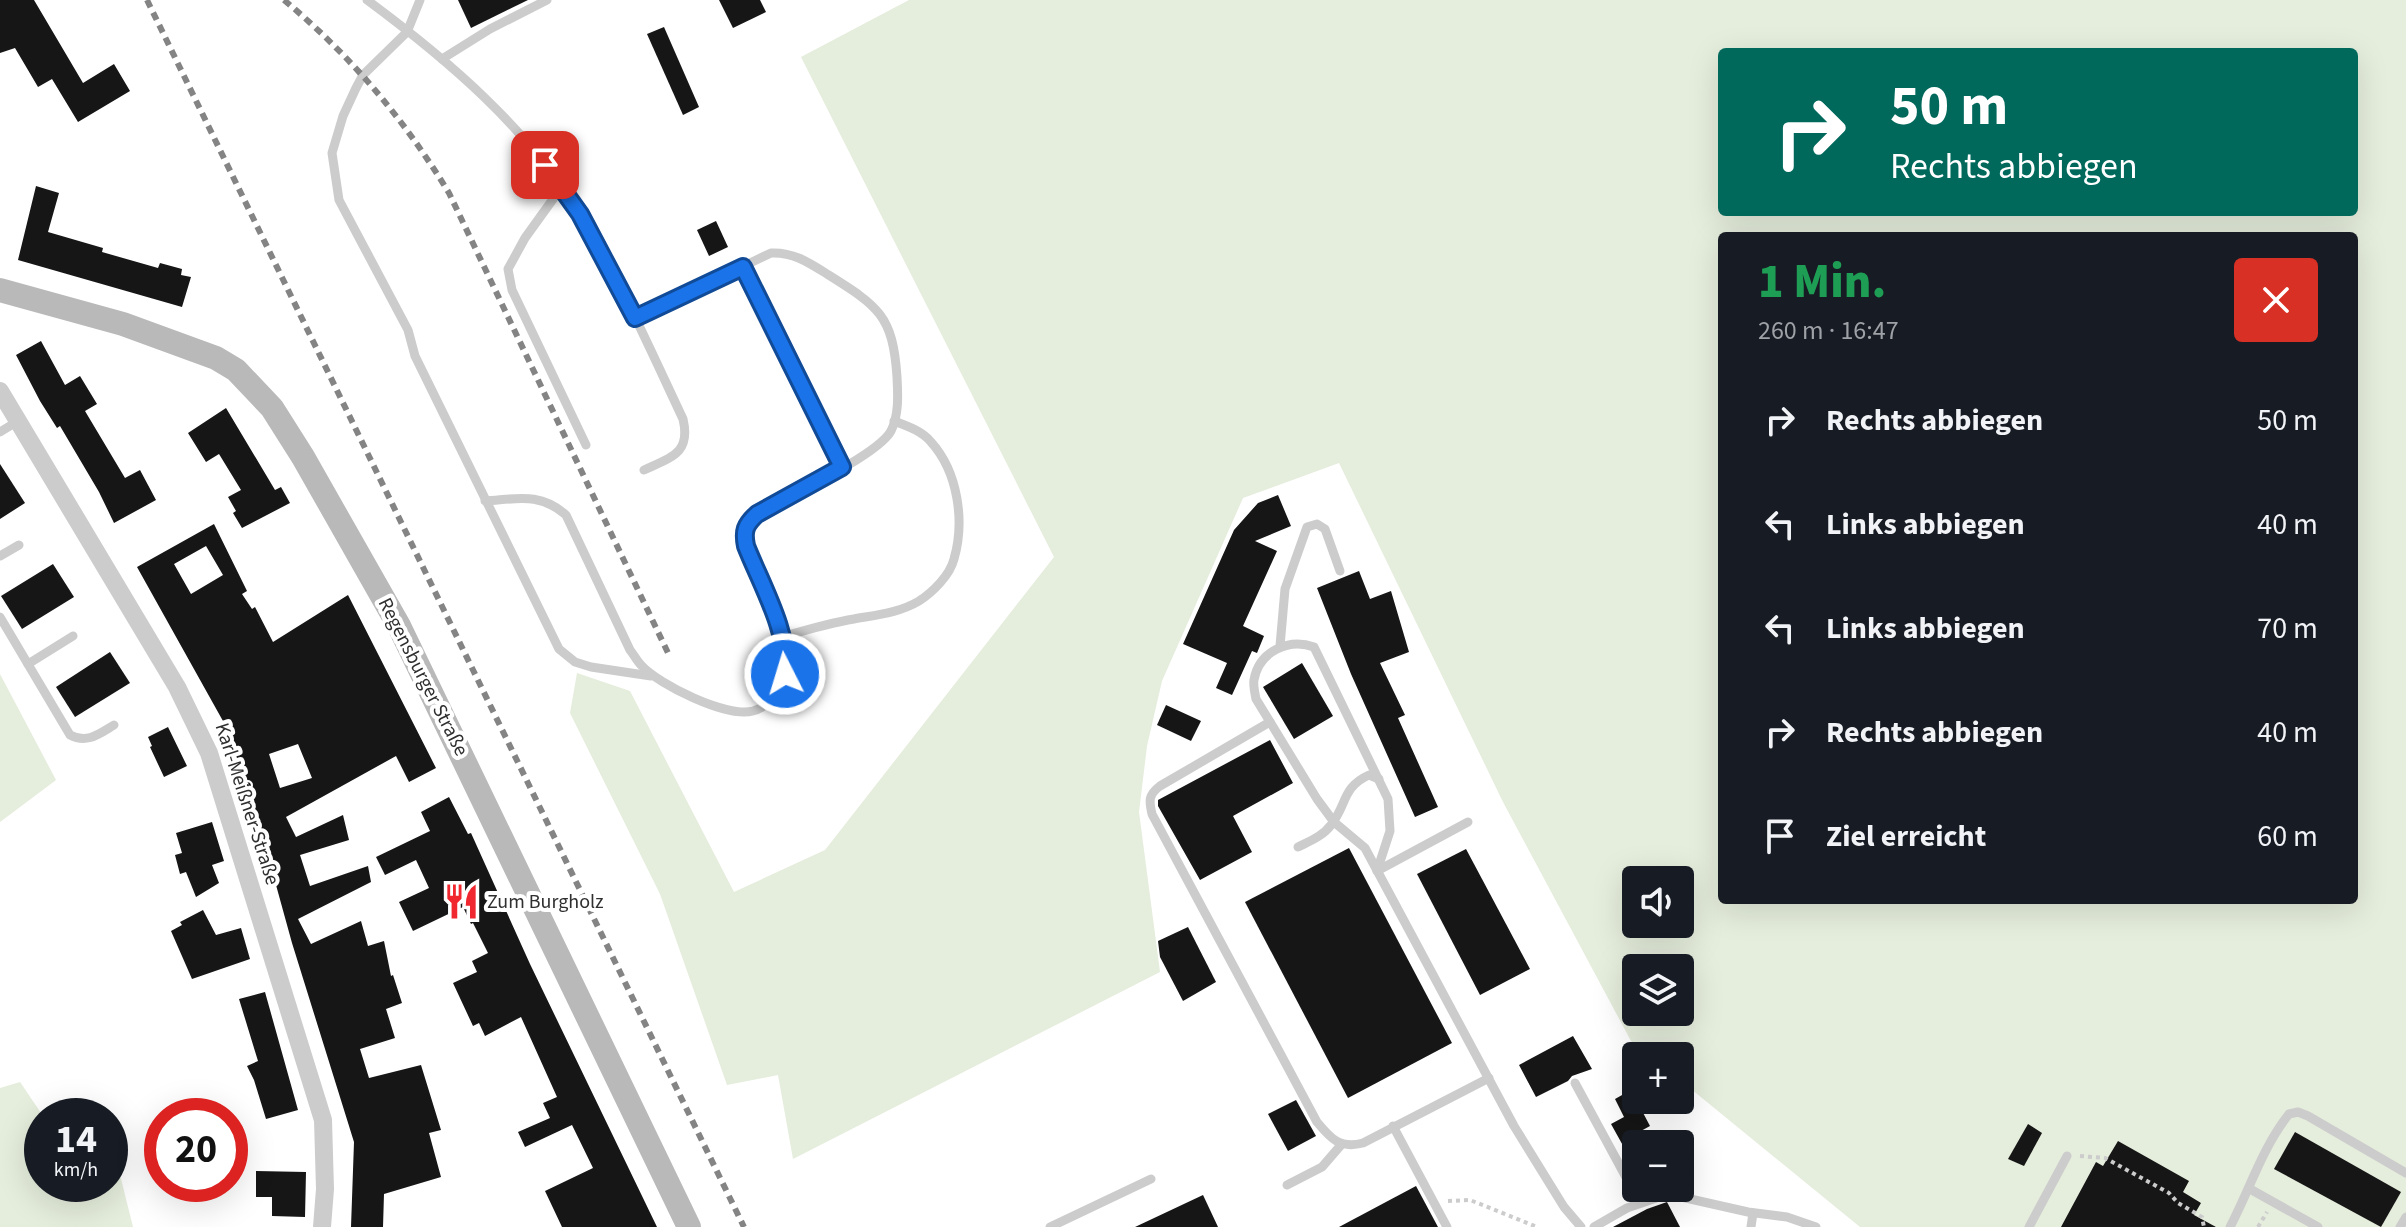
<!DOCTYPE html>
<html lang="de">
<head>
<meta charset="utf-8">
<style>
  :root { --surface:#171b24; --page:#20242c; --text:#f1f3f6; --muted:#9ea1a6 }
  body { margin:0; font-family:"Source Sans 3",sans-serif; background:var(--page); color:var(--text); height:100vh; display:flex; flex-direction:column; font-size:30px; white-space:nowrap }
  * { box-sizing:border-box; margin:0 }
  p { font-size:26px; color:var(--muted) }
  .icon { flex:none; width:44px; height:44px; fill:none; stroke:currentColor; stroke-width:2; stroke-linecap:round; stroke-linejoin:round }
  .map { position:relative; flex:1; overflow:hidden }
  .drawer { position:absolute; left:1718px; top:232px; width:640px; height:672px; display:flex; flex-direction:column; background:var(--surface); border-radius:8px; box-shadow:0 8px 32px #0002 }
  .drawer>* { flex:none }
  .top-card { position:absolute; left:1718px; top:48px; width:640px; height:168px; border-radius:8px; box-shadow:0 8px 32px #0002; background:#00695c; color:#fff; overflow:hidden }
  .buttons { position:absolute; left:1622px; top:866px; display:grid; gap:16px }
  .buttons a { display:grid; place-items:center; width:72px; height:72px; border-radius:8px; background:var(--surface); box-shadow:0 8px 32px #0002; font-size:40px }
  .speed { position:absolute; left:24px; top:1098px; display:flex; gap:16px; font-size:40px; font-weight:700; text-align:center }
  .speed>* { display:grid; place-content:center; width:104px; height:104px; border-radius:50%; background:var(--surface); box-shadow:0 8px 32px #0002; line-height:1 }
  .speed small { font-size:20px; font-weight:400 }
  .speed .limit { border:12px solid #d22; background:#fff; color:#111 }
  .pin { position:absolute; display:grid; place-items:center; width:68px; height:68px; color:#fff; margin:-34px; border-radius:16px; box-shadow:0 4px 12px #0006 }
  .me { position:absolute; width:88px; margin:-44px; rotate:355deg; stroke-linejoin:round; filter:drop-shadow(0 0 6px #0008) }
  .turn { display:flex; align-items:center; gap:28px; height:168px; padding:0 40px; font-size:36px }
  .turn .icon { width:104px; height:104px; stroke-width:2.5 }
  .turn b { display:block; font-size:56px; line-height:68px }
  .round { display:grid; place-items:center; flex:none; width:84px; height:84px; border-radius:8px; background:var(--page) }
  .overview { display:flex; align-items:center; justify-content:space-between; height:136px; padding:0 40px }
  h1 { font-size:48px; font-weight:800; line-height:60px; color:#1e9e55 }
  ul { padding:0; list-style:none }
  li { display:flex; align-items:center; gap:24px; height:104px; padding:0 40px }
  li div { flex:1 }
  li b { display:block; font-size:30px }
  li em { font-style:normal }
  .map>svg:first-child { display:block }
  .green { fill:#e5eddc; fill-rule:evenodd }
  .building { fill:#161616; fill-rule:evenodd }
  .lines { fill:none; stroke-linecap:round; stroke-linejoin:round }
  .path { stroke:#ccc; stroke-width:4; stroke-dasharray:4 4; stroke-linecap:butt }
  .service { stroke:#ccc; stroke-width:9 }
  .minor { stroke:#ccc; stroke-width:18 }
  .secondary { stroke:#b9b9b9; stroke-width:24 }
  .rail { stroke:#848484; stroke-width:6; stroke-dasharray:8 6; stroke-linecap:butt }
  .route-casing { stroke:#114b97; stroke-width:20 }
  .route { stroke:#1a73e8; stroke-width:14 }
  .labels { text-anchor:middle; dominant-baseline:central; stroke-width:8; stroke-linejoin:round; paint-order:stroke }
  .street-label { font-size:20px; fill:#2f2f2f; stroke:#fff }
  .poi-label { font-size:20px; fill:#2f2f2f; stroke:#fff; text-anchor:start }
</style>
</head>
<body>
<div class="map">
<svg width="2406" height="1227" viewBox="0 0 2406 1227">
  <rect width="100%" height="100%" fill="#fff"/>
  <g class="green">
    <path d="M909 0H2406V1227H1860L1680 1080V1056H1650L1631 1041 1503 802 1339 463 1243 498 1162 681 1147 746 1139 812 1160 972 793 1159 778 1075 727 1085 660 894 570 713 577 673 630 691 734 892 825 850 1054 557 801 57ZM1722 52H2354V212H1722ZM1722 236H2354V900H1722ZM1636 880H1680V924H1636ZM1636 968H1680V1012H1636Z"/>
    <path d="M0 674 56 780 0 822Z"/>
    <path d="M20 1082 43 1116 42 1184H110V1162L116 1159 133 1227H0V1088Z"/>
  </g>
  <g class="building">
    <path d="M0 0H34L83 83 114 64 130 91 78 122 52 79 38 87 15 48 0 53Z"/>
    <path d="M458 0H528L471 28Z"/>
    <path d="M719 0H760L766 12 733 28Z"/>
    <path d="M664 27 699 107 683 115 647 34Z"/>
    <path d="M36 186 59 193 48 232 103 248 102 252 158 268 160 263 182 269 181 275 191 277 182 307 18 260Z"/>
    <path d="M716 221 728 247 709 256 697 230Z"/>
    <path d="M41 341 65 385 80 376 97 404 85 411 125 478 140 470 156 500 114 523 99 492 60 426 57 428 40 401 16 355Z"/>
    <path d="M226 408 275 490 281 487 290 503 242 528 233 513 236 511 228 497 241 490 219 454 206 462 188 433Z"/>
    <path d="M0 464 25 503 0 519Z"/>
    <path d="M1278 495 1291 526 1255 541 1277 551 1243 626 1264 636 1257 653 1252 651 1232 695 1216 688 1227 663 1183 644 1234 530 1258 503Z"/>
    <path d="M214 524 247 591 242 594 252 609 255 607 273 642 348 595 436 768 409 782 396 756 286 817 296 837 343 815 349 840 300 855 310 886 368 866 371 882 298 919 311 944 361 921 368 946 384 941 391 976 393 975 402 1003 386 1009 395 1038 360 1049 369 1078 421 1065 441 1130 429 1133 441 1177 384 1194 383 1227H351L354 1142 292 943 252 798 250 799 228 730 137 567ZM206 546 223 575 191 594 174 564ZM298 744 312 778 280 788 269 754Z"/>
    <path d="M53 564 74 597 22 629 1 596Z"/>
    <path d="M1359 571 1370 599 1391 591 1409 652 1380 663 1405 715 1398 718 1438 807 1415 817 1351 674 1317 588Z"/>
    <path d="M110 652 130 683 75 717 56 687Z"/>
    <path d="M1302 663 1333 716 1294 739 1263 687Z"/>
    <path d="M1166 705 1201 721 1191 741 1157 725Z"/>
    <path d="M168 727 187 766 164 777 150 747 152 746 148 737Z"/>
    <path d="M1270 740 1293 783 1233 816 1252 852 1200 880 1158 806V800Z"/>
    <path d="M449 797 468 834 471 833 530 964 657 1227H562L545 1191 593 1168 572 1125 525 1147 518 1132 550 1118 543 1103 557 1097 521 1017 485 1036 479 1023 473 1026 453 983 477 972 472 961 488 953 473 923 471 924 463 907 413 931 399 902 429 888 416 860 385 875 376 857 430 831 421 812Z"/>
    <path d="M212 822 224 861 212 865 219 883 196 897 186 872 180 874 175 855 182 853 176 833Z"/>
    <path d="M1349 848 1452 1043 1348 1098 1245 902Z"/>
    <path d="M1466 849 1530 969 1480 995 1417 874Z"/>
    <path d="M203 910 216 935 241 928 250 959 192 979 171 931 182 925 180 922Z"/>
    <path d="M1188 927 1216 982 1183 1001 1160 957 1158 941Z"/>
    <path d="M265 992 298 1110 266 1119 254 1080 247 1066 258 1061 239 999Z"/>
    <path d="M1573 1036 1592 1069 1572 1076 1568 1081 1536 1097 1519 1065Z"/>
    <path d="M1631 1090 1650 1126 1639 1132 1646 1144H1636V1169L1611 1124 1624 1117 1615 1099Z"/>
    <path d="M1296 1100 1316 1136 1288 1151 1268 1114Z"/>
    <path d="M2028 1124 2042 1133 2024 1166 2008 1159Z"/>
    <path d="M2295 1132 2401 1192 2381 1227 2274 1169Z"/>
    <path d="M2118 1141 2189 1181 2183 1192 2201 1203 2194 1215 2216 1227H2061L2096 1162 2103 1166Z"/>
    <path d="M256 1171 306 1172 305 1217 272 1216V1197H256Z"/>
    <path d="M1416 1186 1438 1227H1339Z"/>
    <path d="M1203 1195 1218 1227H1135Z"/>
    <path d="M1667 1202 1680 1227H1613L1647 1209Z"/>
  </g>
  <g class="lines">
    <g class="path">
      <path d="M2080 1156 2105 1158 2169 1193 2178 1203 2202 1217 2204 1227"/>
      <path d="M1448 1201 1470 1200 1537 1227"/>
      <path d="M2258 1227 2267 1212"/>
    </g>
    <g class="service">
      <path d="M367 0C448 60 529 129 581 216 620 281 651 351 683 419 691 453 672 457 644 470"/>
      <path d="M420 0 407 32 363 75 356 88 343 116 332 153 339 200 408 330 415 356 559 649 575 662 591 667 651 676"/>
      <path d="M442 59 490 29 547 0"/>
      <path d="M561 188 525 238 508 269 512 290 586 445"/>
      <path d="M743 267 842 467"/>
      <path d="M0 432 18 421"/>
      <path d="M485 501C517 499 540 492 566 515L630 650C634 655 637 661 641 665 659 685 727 718 753 711 773 706 784 682 786 663 788 636 757 574 746 546 743 531 745 525 757 514 785 498 877 456 891 431 899 415 898 395 897 377 893 315 878 306 827 274 808 262 793 252 771 253L635 318"/>
      <path d="M0 556 19 545"/>
      <path d="M0 617 70 735C87 744 99 734 114 725"/>
      <path d="M782 637C806 630 829 623 854 619 876 615 899 613 919 601 933 592 950 575 954 559 965 521 958 472 931 442 922 431 907 426 894 421"/>
      <path d="M1280 646 1285 589 1307 527 1317 524 1325 529 1340 571"/>
      <path d="M28 664 73 636"/>
      <path d="M1270 722 1160 786C1148 795 1149 801 1152 814L1317 1122C1331 1139 1340 1149 1363 1143L1489 1078"/>
      <path d="M1298 847C1310 841 1323 836 1331 825 1347 805 1342 787 1369 775L1379 779"/>
      <path d="M1377 871 1390 831 1388 799 1314 647C1289 638 1259 651 1254 680 1253 685 1255 694 1256 699L1317 799 1334 822 1365 848 1514 1126 1564 1207 1581 1227"/>
      <path d="M1377 871 1468 822"/>
      <path d="M1575 1083 1640 1203"/>
      <path d="M1393 1126 1447 1227"/>
      <path d="M1287 1185 1322 1167 1341 1145"/>
      <path d="M2250 1189 2318 1227"/>
      <path d="M1050 1227 1151 1179"/>
      <path d="M1594 1227 1627 1208 1668 1194 1748 1212 1787 1217 1816 1227"/>
      <path d="M1751 1227 1753 1213"/>
      <path d="M2029 1227 2067 1156"/>
      <path d="M2230 1227C2250 1189 2262 1148 2289 1114L2298 1112 2308 1116 2406 1173"/>
      <path d="M2400 1227 2406 1217"/>
    </g>
    <path class="minor" d="M0 391 177 687 209 753 323 1120 325 1189 322 1227"/>
    <path class="secondary" d="M0 290 123 324 216 358 236 370 272 408 303 457 399 626 689 1227"/>
    <g class="rail">
      <path d="M147 0 744 1227"/>
      <path d="M284 0C351 56 404 119 449 193L669 655"/>
    </g>
  </g>
  <g class="lines">
    <defs>
      <path id="route" d="M545 165 580 214 635 318 743 267 842 467 757 514C745 525 743 531 746 546 761 584 790 634 785 674"/>
    </defs>
    <use href="#route" class="route-casing"/>
    <use href="#route" class="route"/>
  </g>
  <defs>
    <symbol id="restaurant-bare" viewBox="-9 -9 18 18"><path d="M-5-6h1v4h1v-4h1v4h1v-4h1v5L-1.5 .5V6h-2V.5L-5-1ZM5-6V6H3V1.5H1.5Q1.5-4 5-6Z" fill="#f1272f" stroke="#fff" stroke-width="2.5" paint-order="stroke"/></symbol>
  </defs>
  <g fill-rule="evenodd">
    <use href="#restaurant-bare" x="436" y="876" width="51" height="51"/>
  </g>
  <g class="labels">
    <g class="street-label">
      <text transform="translate(423 677) rotate(63)">Regensburger Straße</text>
      <text transform="translate(247 804) rotate(72)">Karl-Meißner-Straße</text>
    </g>
    <g class="poi-label">
      <text x="487" y="902">Zum Burgholz</text>
    </g>
  </g>
</svg>
<div class="buttons">
<a><svg class="icon" aria-label="sound" viewBox="0 0 24 24"><path d="M4 9h4l5-4v14l-5-4H4zM17 9q2 3 0 6"/></svg></a>
<a><svg class="icon" aria-label="layers" viewBox="0 0 24 24"><path d="M12 4l9 5-9 5-9-5zM3 14l9 5 9-5"/></svg></a>
<a>+</a>
<a>−</a>
</div>
<div class="speed"><div>14<small>km/h</small></div><div class="limit">20</div></div>
<div class="pin" style="left:545px;top:165px;background:#d93025"><svg class="icon" aria-label="arrive" viewBox="0 0 24 24"><path d="M6 21V4h12l-3 4 3 4H6"/></svg></div>
<svg class="me" style="left:785px;top:674px" viewBox="-20 -20 40 40"><circle r="17" fill="#1a73e8" stroke="#fff" stroke-width="3"/><path d="M0-11L8 9 0 5-8 9z" fill="#fff"/></svg>
<div class="top-card">
<div class="turn"><svg class="icon" aria-label="right" viewBox="0 0 24 24"><path d="M7 20v-9h11M14 6l5 5-5 5"/></svg><div><b>50 m</b>Rechts abbiegen</div></div>
</div>
<section class="drawer">
<div class="overview"><div><h1>1 Min.</h1><p>260 m · 16:47</p></div><a class="round" style="background:#d93025;color:#fff"><svg class="icon" aria-label="close" viewBox="0 0 24 24"><path d="M6 6l12 12M18 6L6 18"/></svg></a></div>
<ul>
<li><svg class="icon" aria-label="right" viewBox="0 0 24 24"><path d="M7 20v-9h11M14 6l5 5-5 5"/></svg><div><b>Rechts abbiegen</b></div><em>50 m</em></li>
<li><svg class="icon" aria-label="left" viewBox="0 0 24 24"><path d="M17 20v-9H6M10 6l-5 5 5 5"/></svg><div><b>Links abbiegen</b></div><em>40 m</em></li>
<li><svg class="icon" aria-label="left" viewBox="0 0 24 24"><path d="M17 20v-9H6M10 6l-5 5 5 5"/></svg><div><b>Links abbiegen</b></div><em>70 m</em></li>
<li><svg class="icon" aria-label="right" viewBox="0 0 24 24"><path d="M7 20v-9h11M14 6l5 5-5 5"/></svg><div><b>Rechts abbiegen</b></div><em>40 m</em></li>
<li><svg class="icon" aria-label="arrive" viewBox="0 0 24 24"><path d="M6 21V4h12l-3 4 3 4H6"/></svg><div><b>Ziel erreicht</b></div><em>60 m</em></li>
</ul>
</section>
</div>
</body>
</html>
